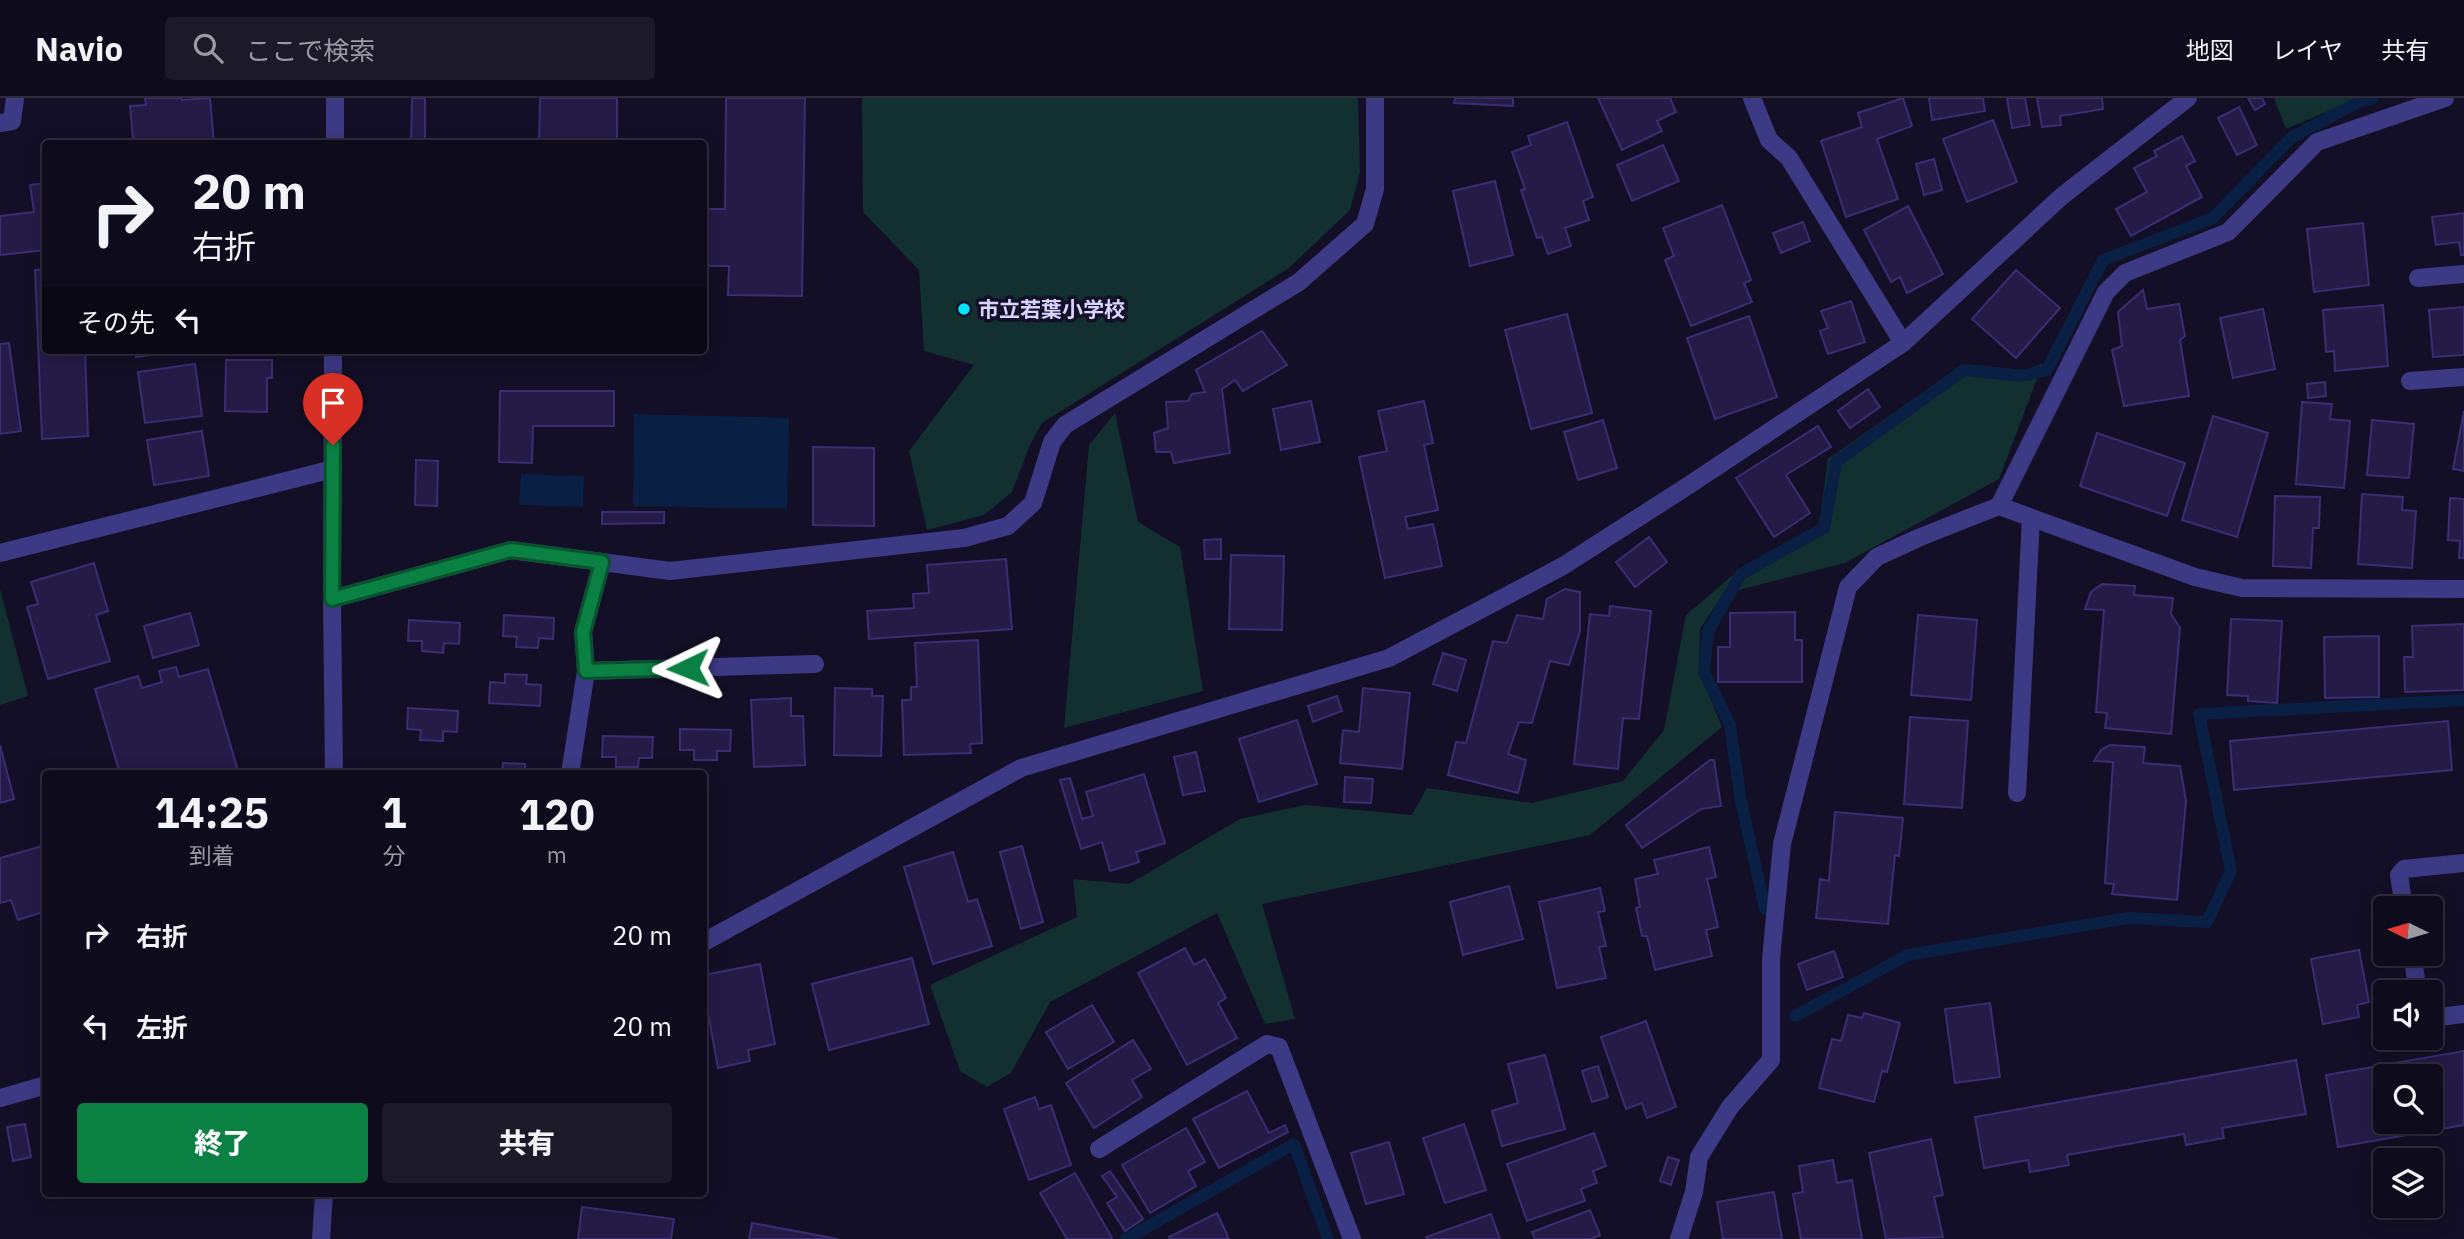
<!DOCTYPE html>
<html lang="ja">
<head>
<meta charset="utf-8">
<style>
  :root { --surface:#0e0b1c; --page:#1c1929; --text:#f1f3f6; --muted:#9b9ba3; --line:#2e2b3b; --accent:#0b8043 }
  body { margin:0; font-family:"IBM Plex Sans","Noto Sans JP",sans-serif; background:var(--page); color:var(--text); height:100vh; display:flex; flex-direction:column; font-size:26px; white-space:nowrap }
  * { box-sizing:border-box; margin:0 }
  p { font-size:23px; color:var(--muted) }
  .icon { flex:none; width:38px; height:38px; fill:none; stroke:currentColor; stroke-width:2; stroke-linecap:round; stroke-linejoin:round }
  .map { position:relative; flex:1; overflow:hidden }
  .sheet { position:absolute; left:42px; top:672px; width:665px; height:427px; display:flex; flex-direction:column; background:var(--surface); border-radius:7px; box-shadow:0 4px 18px #0003,0 0 0 2px var(--line) }
  .sheet>* { flex:none }
  .banner { position:absolute; left:42px; top:42px; width:665px; height:214px; border-radius:7px; box-shadow:0 4px 18px #0003,0 0 0 2px var(--line); background:#0e0b1c; color:var(--text); overflow:hidden }
  .needle { width:46px; rotate:275deg }
  .tools { position:absolute; left:2373px; top:798px; display:grid; gap:14px }
  .tools a { display:grid; place-items:center; width:70px; height:70px; border-radius:7px; background:var(--surface); box-shadow:0 4px 18px #0003,0 0 0 2px var(--line); font-size:35px }
  .pin { position:absolute; display:grid; place-items:center; width:60px; height:60px; color:#fff; margin:-72px -30px; border-radius:50% 50% 50% 0; rotate:-45deg; box-shadow:0 0 7px #0007 }
  .pin .icon { rotate:45deg }
  .me { position:absolute; width:77px; margin:-38px; rotate:268deg; stroke-linejoin:round; filter:drop-shadow(0 0 5px #0008) }
  .turn { display:flex; align-items:center; gap:24px; height:147px; padding:0 35px; font-size:32px }
  .turn .icon { width:91px; height:91px; stroke-width:2.5 }
  .turn b { display:block; font-size:49px; line-height:60px }
  .then { display:flex; align-items:center; height:66px; padding:0 35px; background:#0003; gap:14px; font-size:26px }
  .eta { display:flex; justify-content:space-evenly; align-items:center; height:119px; text-align:center }
  .eta b { font-size:42px; font-weight:800; line-height:49px }
  .button { display:flex; gap:14px; margin-top:auto; padding:14px 35px }
  .button a { flex:1; height:80px; border-radius:7px; background:var(--accent); color:#fff; font-size:28px; font-weight:800; line-height:80px; text-align:center }
  .button a+a { background:var(--page); color:var(--text) }
  ul { padding:0; list-style:none }
  li { display:flex; align-items:center; gap:21px; height:91px; padding:0 35px }
  li div { flex:1 }
  li b { display:block; font-size:26px }
  li em { font-style:normal }
  header { display:flex; align-items:center; gap:42px; box-sizing:border-box; height:98px; padding:0 35px; background:var(--surface); border-bottom:2px solid var(--line) }
  header strong { font-size:33px }
  nav { display:flex; gap:38px; margin-inline-start:auto; font-size:24px }
  .search { width:490px; height:63px; background:var(--page); display:flex; align-items:center; gap:18px; box-sizing:border-box; padding:0 24px; border-radius:7px; color:var(--muted); font-size:26px }
  .map>svg:first-child { display:block }
  .green { fill:#12302f }
  .water { fill:#0a1f44 }
  .lines { fill:none; stroke-linecap:round; stroke-linejoin:round }
  .stream { stroke:#0a1f44; stroke-width:12 }
  .building { fill:#241b47; stroke:#3b2d73; stroke-width:2; fill-rule:evenodd }
  .service { stroke:#3d3a85; stroke-width:18 }
  .minor { stroke:#3d3a85; stroke-width:18 }
  .tertiary { stroke:#3d3a85; stroke-width:18 }
  .route-casing { stroke:#07532c; stroke-width:18 }
  .route { stroke:#0b8043; stroke-width:12 }
  .poi-dot { fill:#00e5ff; stroke:#130f26; stroke-width:2.5 }
  .labels { text-anchor:middle; dominant-baseline:central; stroke-width:7; stroke-linejoin:round; paint-order:stroke }
  .poi-label { font-size:21px; font-weight:bold; fill:#d9d4ff; stroke:#130f26; text-anchor:start }
</style>
</head>
<body>
<header>
<strong>Navio</strong>
<div class="search"><svg class="icon" aria-label="search" viewBox="0 0 24 24"><circle cx="10" cy="10" r="6"/><path d="M15 15l6 6"/></svg>ここで検索</div>
<nav><a>地図</a><a>レイヤ</a><a>共有</a></nav>
</header>
<div class="map">
<svg width="2464" height="1141" viewBox="0 0 2464 1141">
  <rect width="100%" height="100%" fill="#130f26"/>
  <g class="green">
    <path d="M862 0H1358L1360 74 1350 112 1289 170 1042 325 1029 349 1012 394 984 417 927 432 909 353 974 267 924 253 919 172 863 114Z"/>
    <path d="M2274 0H2359L2286 31Z"/>
    <path d="M2043 265 1999 381 1845 465 1723 496 1700 531 1699 573 1722 629 1590 737 1262 806 1295 921 1265 926 1217 815 1050 904 1011 975 987 989 960 973 930 887 1077 819 1073 781 1129 786 1240 721 1305 707 1412 717 1427 690 1532 705 1623 683 1664 632 1686 517 1740 471 1819 427 1828 361 1963 266 2025 272Z"/>
    <path d="M1115 315 1138 424 1180 449 1203 593 1064 630 1089 347Z"/>
    <path d="M0 491 28 598 0 607Z"/>
  </g>
  <g class="water">
    <path d="M634 316 789 320 787 411 633 408Z"/>
    <path d="M521 376 584 378 583 409 519 407Z"/>
  </g>
  <g class="lines">
    <g class="stream">
      <path d="M1765 811 1741 703 1730 627 1704 574 1708 533 1741 476 1824 430 1836 364 1964 272 2021 278 2047 272 2103 162 2213 120 2292 39 2361 3 2373 0"/>
      <path d="M1795 918 1908 857 2128 820 2207 824 2231 773 2199 616 2464 602"/>
      <path d="M1126 1141 1294 1046 1328 1141"/>
    </g>
  </g>
  <g class="building">
    <path d="M145 0H182V2L210 0 214 46H158L133 40 130 8 146 7Z"/>
    <path d="M412 0H425V46H411Z"/>
    <path d="M540 0H617V46H539Z"/>
    <path d="M726 0H805L802 198 728 197 729 168H704V111H725Z"/>
    <path d="M1455 0H1513V8L1454 5Z"/>
    <path d="M1598 0H1670L1676 14 1657 23 1662 33 1622 52Z"/>
    <path d="M1903 0 1912 28 1877 41 1898 101 1846 119 1821 43 1862 29 1858 15Z"/>
    <path d="M1929 0H1983L1985 13 1932 22Z"/>
    <path d="M2007 0H2025L2030 27 2012 30Z"/>
    <path d="M2037 0H2102L2103 11 2060 18 2061 27 2042 29Z"/>
    <path d="M2248 0H2262L2265 6 2255 12Z"/>
    <path d="M2239 9 2257 47 2237 57 2218 20Z"/>
    <path d="M1993 22 2017 84 1967 104 1943 41Z"/>
    <path d="M1567 24 1593 99 1583 103 1589 122 1565 130 1571 148 1548 156 1542 139 1537 140 1521 92 1525 91 1512 54 1531 47 1528 38Z"/>
    <path d="M2182 38 2195 63 2186 68 2202 99 2131 138 2116 111 2147 94 2134 70 2157 58 2154 53Z"/>
    <path d="M1663 47 1679 83 1632 103 1617 67Z"/>
    <path d="M1934 61 1942 92 1924 97 1916 66Z"/>
    <path d="M1495 83 1513 157 1470 168 1453 93Z"/>
    <path d="M46 85V152L0 157V118L34 114 30 87Z"/>
    <path d="M1722 107 1751 182 1744 185 1752 204 1691 228 1665 162 1674 158 1663 130Z"/>
    <path d="M1908 108 1943 176 1907 195 1900 179 1891 184 1864 132Z"/>
    <path d="M2464 115V157H2461L2459 144 2436 147 2432 119Z"/>
    <path d="M1803 124 1810 143 1781 155 1773 135Z"/>
    <path d="M2363 125 2369 187 2314 194 2307 131Z"/>
    <path d="M46 171V252H85L88 338 42 341 35 172Z"/>
    <path d="M2016 172 2060 210 2016 260 1972 221Z"/>
    <path d="M2143 192 2147 211 2179 206 2185 238 2180 242 2189 298 2124 308 2112 252 2122 248 2118 214Z"/>
    <path d="M1851 203 1865 244 1828 256 1820 233 1828 230 1821 213Z"/>
    <path d="M2383 207 2388 268 2335 273 2334 253 2326 254 2323 212Z"/>
    <path d="M2464 209V257L2433 259 2429 212Z"/>
    <path d="M2263 211 2275 271 2233 280 2220 220Z"/>
    <path d="M1567 216 1592 315 1531 331 1505 232Z"/>
    <path d="M1749 218 1777 299 1715 321 1687 240Z"/>
    <path d="M1262 233 1287 267 1243 293 1235 282 1222 291 1230 355 1174 365 1171 354H1156L1154 335 1168 330 1166 304 1188 303 1192 296 1205 294 1196 272Z"/>
    <path d="M9 245 21 333 0 336V246Z"/>
    <path d="M135 252H185L136 259Z"/>
    <path d="M226 262H272V280H267V314L225 313Z"/>
    <path d="M195 266 202 318 145 325 138 274Z"/>
    <path d="M2325 284 2326 298 2308 300 2307 286Z"/>
    <path d="M1868 291 1880 309 1850 330 1838 313Z"/>
    <path d="M500 293H614V328H533L532 365 499 364Z"/>
    <path d="M1311 303 1320 344 1281 352 1273 311Z"/>
    <path d="M1424 303 1433 345 1424 347 1438 412 1405 419 1408 431 1433 426 1442 468 1385 480 1359 359 1387 353 1378 313Z"/>
    <path d="M2302 304 2332 306 2330 321 2350 323 2344 390 2296 386Z"/>
    <path d="M2464 313V373L2453 371Z"/>
    <path d="M2213 318 2268 335 2237 439 2182 422Z"/>
    <path d="M1603 322 1617 370 1578 382 1564 334Z"/>
    <path d="M2372 322 2414 326 2409 380 2367 377Z"/>
    <path d="M1818 328 1831 349 1786 377 1810 415 1774 439 1736 380Z"/>
    <path d="M202 333 209 378 154 387 147 342Z"/>
    <path d="M2097 335 2185 365 2167 418 2080 388Z"/>
    <path d="M813 349 874 350V428L813 427Z"/>
    <path d="M416 362 438 363 437 408 415 407Z"/>
    <path d="M2362 396 2403 399 2402 412 2416 413 2412 470 2358 466Z"/>
    <path d="M2275 398 2320 399 2319 430H2313L2311 470 2273 468Z"/>
    <path d="M2450 400 2464 401V460H2459L2460 443 2448 442Z"/>
    <path d="M602 414H664V425L602 426Z"/>
    <path d="M1649 439 1667 464 1635 489 1616 464Z"/>
    <path d="M1221 441V461H1205L1204 442Z"/>
    <path d="M1231 457 1284 458 1282 532 1229 531Z"/>
    <path d="M1006 461 1012 531 869 541 867 513 914 510 913 496 929 495 927 467Z"/>
    <path d="M94 465 108 513 96 517 110 563 48 581 27 509 38 506 31 484Z"/>
    <path d="M2102 486 2135 488 2134 497 2173 500 2171 516 2180 530 2171 636 2105 630 2107 615 2096 614 2104 512 2085 511 2091 494Z"/>
    <path d="M1565 491 1580 494V533L1569 567 1550 563 1532 625 1519 624 1508 656 1526 662 1518 695 1448 677 1456 644 1466 645 1493 543 1507 545 1517 517 1543 521 1547 501Z"/>
    <path d="M1610 508 1651 513 1639 621 1623 620 1618 671 1574 666 1590 516 1609 518Z"/>
    <path d="M1795 514V542H1802V584H1718V549H1730V515Z"/>
    <path d="M190 515 199 547 153 560 144 528Z"/>
    <path d="M504 517 554 520 553 541 539 540 538 550 516 549 517 539 503 538Z"/>
    <path d="M1918 517 1977 522 1971 602 1911 597Z"/>
    <path d="M2231 521 2282 523 2277 605 2248 603V598L2227 597Z"/>
    <path d="M409 522 460 525 459 546 444 545 443 555 422 553V543H408Z"/>
    <path d="M2464 526V592L2405 594 2404 559H2413L2412 528Z"/>
    <path d="M2379 538V599L2325 600 2324 539Z"/>
    <path d="M978 542 982 645 970 646 971 655 904 657 902 602H911V589H917L915 545Z"/>
    <path d="M1443 555 1466 562 1457 593 1433 586Z"/>
    <path d="M176 569 179 579 208 571 239 676H120L95 591 138 578 142 590 162 584 159 573Z"/>
    <path d="M505 576 527 577 526 586 541 587 540 608 489 605 490 584 505 585Z"/>
    <path d="M835 590 872 591V598H883L881 658 834 657Z"/>
    <path d="M1363 590 1410 595 1402 671 1340 665 1343 632 1359 634Z"/>
    <path d="M1337 598 1342 613 1313 624 1308 608Z"/>
    <path d="M791 600V618H803L805 667 754 669 751 602Z"/>
    <path d="M408 610 458 613 457 634 443 633V643L420 642 421 632 407 631Z"/>
    <path d="M1910 619 1968 623 1962 710 1904 706Z"/>
    <path d="M1297 622 1317 686 1259 704 1239 641Z"/>
    <path d="M2448 623 2452 672 2234 692 2230 643Z"/>
    <path d="M680 631 731 632 730 653H717V662H694V652H680Z"/>
    <path d="M603 638 653 639 652 660H639L638 669H616V659H602Z"/>
    <path d="M0 647 14 701 0 705Z"/>
    <path d="M2110 647 2145 649 2143 665 2180 668 2186 703 2177 802 2112 796 2114 786 2105 785 2113 664 2094 663 2101 652Z"/>
    <path d="M1196 654 1205 693 1183 697 1174 659Z"/>
    <path d="M1710 662H1714L1721 708 1701 711 1642 750 1626 727Z"/>
    <path d="M503 665 525 666V676H489L502 675Z"/>
    <path d="M1144 676 1165 745 1136 754 1139 764 1110 773 1102 744 1081 751 1060 682 1070 680 1082 721 1093 718 1086 694Z"/>
    <path d="M1345 679 1373 681 1371 705 1344 704Z"/>
    <path d="M1835 714 1903 720 1899 758 1895 757 1888 826 1816 820 1820 781 1829 783Z"/>
    <path d="M46 747V813L18 822 11 802 0 805V760Z"/>
    <path d="M1022 748 1043 824 1021 831 1000 754Z"/>
    <path d="M1709 749 1716 779 1707 781 1718 829 1706 832 1712 858 1655 872 1647 838H1642L1636 810 1640 809 1635 781 1658 776 1654 762Z"/>
    <path d="M953 754 968 804 977 801 992 848 933 866 904 769Z"/>
    <path d="M1509 788 1523 841 1463 857 1450 804Z"/>
    <path d="M1600 790 1605 813 1598 814 1606 848 1599 849 1606 880 1557 890 1539 804Z"/>
    <path d="M1185 850 1194 867 1205 861 1226 900 1218 905 1237 940 1187 967 1138 875Z"/>
    <path d="M2359 852 2369 904 2357 907 2359 919 2323 926 2311 861Z"/>
    <path d="M1834 853 1843 879 1807 892 1798 866Z"/>
    <path d="M912 860 929 926 829 952 812 886Z"/>
    <path d="M760 866 775 946 748 952 750 963 718 970 704 893V877Z"/>
    <path d="M1990 905 2000 979 1955 985 1945 911Z"/>
    <path d="M1092 907 1114 944 1068 971 1046 934Z"/>
    <path d="M1864 915 1900 925 1887 974 1882 973 1874 1004 1819 990 1832 941 1841 943 1848 917 1862 920Z"/>
    <path d="M1646 923 1676 1009 1647 1020 1642 1005 1626 1011 1601 939Z"/>
    <path d="M1133 942 1151 971 1132 982 1142 999 1094 1030 1066 985Z"/>
    <path d="M2464 953V1027L2338 1049 2326 977ZM2385 978H2431V1024H2385Z"/>
    <path d="M1545 957 1565 1031 1502 1048 1492 1013 1518 1005 1508 966Z"/>
    <path d="M2296 962 2306 1016 2222 1030 2224 1040 2186 1047 2184 1036 2067 1057 2069 1067 2030 1074 2028 1062 1984 1070 1975 1019Z"/>
    <path d="M1598 968 1608 999 1592 1004 1582 973Z"/>
    <path d="M1247 993 1269 1035 1285 1027 1288 1034 1219 1070 1193 1021Z"/>
    <path d="M1035 999 1039 1011 1051 1007 1071 1067 1029 1082 1004 1011Z"/>
    <path d="M25 1026 31 1059 13 1063 7 1029Z"/>
    <path d="M1464 1026 1486 1092 1445 1105 1423 1040Z"/>
    <path d="M1186 1030 1205 1064 1188 1073 1196 1088 1150 1115 1122 1067Z"/>
    <path d="M1594 1035 1606 1068 1593 1073 1597 1085 1581 1091 1585 1103 1527 1123 1507 1066Z"/>
    <path d="M1931 1041 1943 1097 1934 1099 1943 1139 1886 1141 1869 1055Z"/>
    <path d="M1389 1044 1404 1096 1366 1106 1351 1055Z"/>
    <path d="M1668 1059 1679 1062 1671 1087 1660 1083Z"/>
    <path d="M1833 1062 1837 1085 1852 1082 1862 1141H1801L1793 1096 1803 1094 1799 1068Z"/>
    <path d="M1110 1073 1143 1121 1125 1133 1107 1105 1117 1099 1102 1078Z"/>
    <path d="M1075 1075 1112 1140 1110 1141H1067L1040 1095Z"/>
    <path d="M1774 1094 1782 1141H1723L1717 1104Z"/>
    <path d="M582 1109 674 1121 671 1141H578Z"/>
    <path d="M1590 1112 1600 1137 1591 1141H1535L1532 1134Z"/>
    <path d="M1217 1115 1229 1141H1170L1169 1139Z"/>
    <path d="M1491 1116 1500 1141H1427L1426 1139Z"/>
    <path d="M752 1125 838 1141H749Z"/>
  </g>
  <g class="lines">
    <g class="service">
      <path d="M586 573 815 566"/>
      <path d="M2017 695 2031 420"/>
      <path d="M1099 1051 1267 946 1279 949 1352 1141"/>
    </g>
    <g class="minor">
      <path d="M1752 0 1769 42 1789 60 1903 245"/>
      <path d="M0 25 12 23 15 0"/>
      <path d="M2418 180 2464 176"/>
      <path d="M2410 283 2464 279"/>
      <path d="M1999 408 2195 479 2242 490 2464 491"/>
      <path d="M0 455 333 371"/>
      <path d="M332 501 511 452 670 473 964 440 1008 428 1033 405 1052 344 1065 327 1299 184 1365 126 1375 91V0"/>
      <path d="M570 676 586 573 583 534 602 464"/>
      <path d="M2404 810 2399 777 2404 771 2464 765"/>
      <path d="M704 844 1021 670 1389 560 1563 468 1686 389 1903 245 2062 98 2188 0"/>
      <path d="M2412 856 2418 894"/>
      <path d="M2431 920 2464 916"/>
      <path d="M0 1000 46 987"/>
      <path d="M1679 1141 1694 1094 1699 1059 1730 1009 1771 962V861L1782 746 1848 489 1877 459 1918 440 1999 408 2106 194 2125 175 2228 134 2317 44 2445 0"/>
    </g>
    <g class="tertiary">
      <path d="M335 46V0"/>
      <path d="M333 252 332 501 334 676"/>
      <path d="M321 1141 324 1096"/>
    </g>
  </g>
  <g class="lines">
    <defs>
      <path id="route" d="M333 347 332 501 511 452 602 464 583 534 586 573 688 570"/>
    </defs>
    <use href="#route" class="route-casing"/>
    <use href="#route" class="route"/>
  </g>
  <circle class="poi-dot" cx="964" cy="211" r="7"/>
  <g class="labels">
    <g class="poi-label">
      <text x="978" y="211">市立若葉小学校</text>
    </g>
  </g>
</svg>
<div class="tools">
<a><svg class="needle" viewBox="-14 -14 28 28"><path d="M0-13l5 13h-10z" fill="#e53935"/><path d="M0 13l5-13h-10z" fill="#9b9ba3"/></svg></a>
<a><svg class="icon" aria-label="sound" viewBox="0 0 24 24"><path d="M4 9h4l5-4v14l-5-4H4zM17 9q2 3 0 6"/></svg></a>
<a><svg class="icon" aria-label="search" viewBox="0 0 24 24"><circle cx="10" cy="10" r="6"/><path d="M15 15l6 6"/></svg></a>
<a><svg class="icon" aria-label="layers" viewBox="0 0 24 24"><path d="M12 4l9 5-9 5-9-5zM3 14l9 5 9-5"/></svg></a>
</div>
<div class="pin" style="left:333px;top:347px;background:#d93025"><svg class="icon" aria-label="arrive" viewBox="0 0 24 24"><path d="M6 21V4h12l-3 4 3 4H6"/></svg></div>
<svg class="me" style="left:688px;top:570px" viewBox="-20 -20 40 40"><path d="M0-17L14 15 0 8-14 15z" fill="#0b8043" stroke="#fff" stroke-width="4"/></svg>
<div class="banner">
<div class="turn"><svg class="icon" aria-label="right" viewBox="0 0 24 24"><path d="M7 20v-9h11M14 6l5 5-5 5"/></svg><div><b>20 m</b>右折</div></div>
<div class="then">その先<svg class="icon" aria-label="left" viewBox="0 0 24 24"><path d="M17 20v-9H6M10 6l-5 5 5 5"/></svg></div>
</div>
<section class="sheet">
<div class="eta">
<div><b>14:25</b><p>到着</p></div>
<div><b>1</b><p>分</p></div>
<div><b>120</b><p>m</p></div>
</div>
<ul>
<li><svg class="icon" aria-label="right" viewBox="0 0 24 24"><path d="M7 20v-9h11M14 6l5 5-5 5"/></svg><div><b>右折</b></div><em>20 m</em></li>
<li><svg class="icon" aria-label="left" viewBox="0 0 24 24"><path d="M17 20v-9H6M10 6l-5 5 5 5"/></svg><div><b>左折</b></div><em>20 m</em></li>
</ul>
<div class="button"><a>終了</a><a>共有</a></div>
</section>
</div>
</body>
</html>
